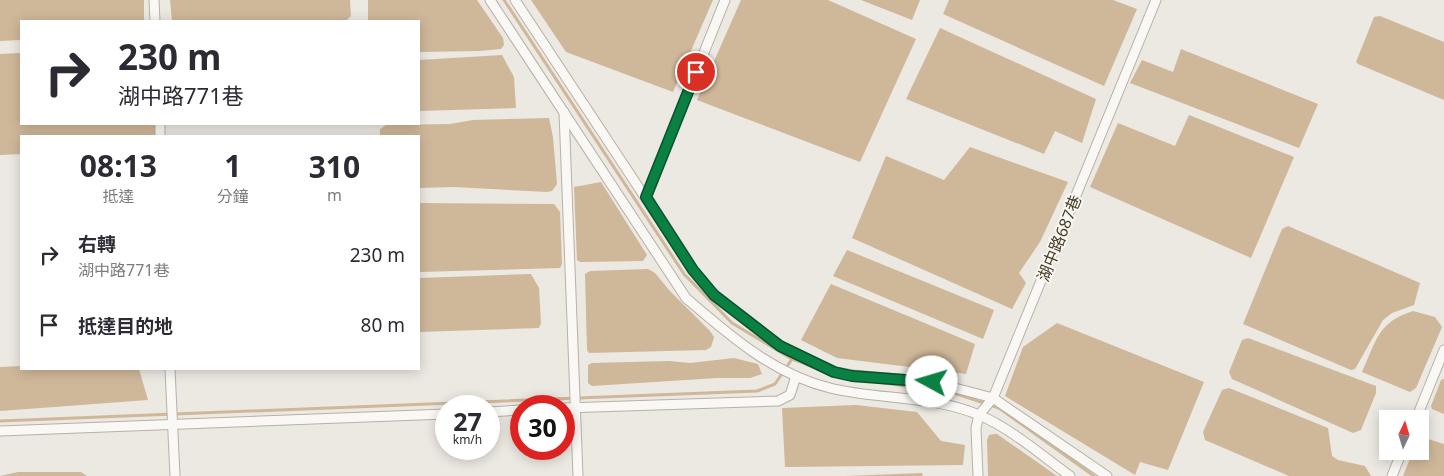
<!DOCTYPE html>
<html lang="zh-TW">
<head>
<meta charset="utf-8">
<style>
  :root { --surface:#fff; --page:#f7f7f7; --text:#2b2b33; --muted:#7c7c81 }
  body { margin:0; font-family:"Noto Sans","Noto Sans TC",sans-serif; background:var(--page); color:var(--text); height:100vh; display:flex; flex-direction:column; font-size:19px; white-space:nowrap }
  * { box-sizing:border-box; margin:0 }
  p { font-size:16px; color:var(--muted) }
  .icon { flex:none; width:28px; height:28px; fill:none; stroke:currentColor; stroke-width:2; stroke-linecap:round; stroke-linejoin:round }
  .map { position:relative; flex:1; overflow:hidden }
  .side { position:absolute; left:20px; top:135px; width:400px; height:235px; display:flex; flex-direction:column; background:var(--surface); border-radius:0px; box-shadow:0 2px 12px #0003 }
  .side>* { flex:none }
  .banner { position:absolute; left:20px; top:20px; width:400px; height:105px; border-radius:0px; box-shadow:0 2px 12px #0003; background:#fff; color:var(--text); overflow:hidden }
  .needle { width:32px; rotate:4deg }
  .fabs { position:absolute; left:1379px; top:410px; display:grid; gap:10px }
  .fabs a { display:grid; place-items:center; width:50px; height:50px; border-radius:0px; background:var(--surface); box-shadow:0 2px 12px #0003; font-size:25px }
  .speed { position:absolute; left:435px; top:395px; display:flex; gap:10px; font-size:25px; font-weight:700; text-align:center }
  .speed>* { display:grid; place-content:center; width:65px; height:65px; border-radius:50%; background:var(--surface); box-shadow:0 2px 12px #0003; line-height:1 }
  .speed small { font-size:12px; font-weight:400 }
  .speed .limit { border:8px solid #d22; background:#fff; color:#111 }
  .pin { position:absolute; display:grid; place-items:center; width:42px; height:42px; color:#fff; margin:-21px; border:2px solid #fff; border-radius:50%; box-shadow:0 1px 5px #0007 }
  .me { position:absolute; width:55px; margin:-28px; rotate:276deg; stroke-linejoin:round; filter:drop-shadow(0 0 4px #0008) }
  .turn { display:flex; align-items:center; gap:18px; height:105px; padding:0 15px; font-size:22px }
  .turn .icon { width:65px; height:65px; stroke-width:2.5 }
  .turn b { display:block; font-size:35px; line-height:42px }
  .eta { display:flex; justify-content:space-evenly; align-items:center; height:85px; text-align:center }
  .eta b { font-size:30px; font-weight:700; line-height:35px }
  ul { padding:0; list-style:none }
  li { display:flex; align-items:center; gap:15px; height:70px; padding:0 15px }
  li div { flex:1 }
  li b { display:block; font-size:19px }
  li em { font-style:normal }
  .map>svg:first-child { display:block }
  .water { fill:#cfb79a }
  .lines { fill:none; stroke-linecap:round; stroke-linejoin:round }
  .stream { stroke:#cfb79a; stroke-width:3 }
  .street-casing { stroke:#b7b1a6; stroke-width:11 }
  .street { stroke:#faf8f5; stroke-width:9 }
  .route-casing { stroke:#07532c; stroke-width:12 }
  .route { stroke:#0b8043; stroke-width:9 }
  .labels { text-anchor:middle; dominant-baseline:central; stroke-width:4; stroke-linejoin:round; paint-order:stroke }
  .street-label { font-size:16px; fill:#463c28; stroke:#f9f6f2 }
</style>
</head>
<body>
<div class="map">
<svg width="1444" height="476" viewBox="0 0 1444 476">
  <rect width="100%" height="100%" fill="#ece8e2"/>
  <g class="water">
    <path d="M0 0H144V21H21V40L0 41Z"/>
    <path d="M170 0H350L351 16 346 21H172Z"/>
    <path d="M477 0 503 38 504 45 501 49 479 51 419 52V21H368V0Z"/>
    <path d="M531 0H713L673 92 566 52Z"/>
    <path d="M741 0H828L916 39 860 162 697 100Z"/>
    <path d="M861 0H920L912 20Z"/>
    <path d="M949 0H1113L1137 9 1104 86 943 14Z"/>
    <path d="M1380 16 1444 42V100L1358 64 1356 62 1374 17Z"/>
    <path d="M940 28 1096 99 1082 143 1055 131 1044 154 906 99Z"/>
    <path d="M1181 49 1318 104 1299 148 1130 83 1142 60 1173 72Z"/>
    <path d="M21 53V124H156V136H21V154L0 155V54Z"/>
    <path d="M502 55 514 77 516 108 419 111V60Z"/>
    <path d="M1189 115 1294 157 1251 258 1090 187 1118 123 1175 146Z"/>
    <path d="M549 118 553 137 557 184 552 191 547 192 454 187 419 188V136H380V129L386 125 450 124 473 120Z"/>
    <path d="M970 147 1068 182 1040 242 1019 273 1026 283 1012 309 852 238 886 156 944 180Z"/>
    <path d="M601 182 647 255 643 261 580 262 577 260 574 187Z"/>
    <path d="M419 203 554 204 560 212 562 264 560 268 419 272Z"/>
    <path d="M1288 226 1420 283 1414 305 1392 313 1383 320 1355 369 1351 370 1243 324 1282 229Z"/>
    <path d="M847 250 994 310 983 339 833 276Z"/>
    <path d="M648 269 655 273 669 290 710 331 714 337 711 347 706 350 589 353 587 350 585 274 590 271Z"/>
    <path d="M531 274 539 288 541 323 539 328 419 332V278Z"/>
    <path d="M831 284 975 344 966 374 837 358 801 340Z"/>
    <path d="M1413 311 1435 317 1442 327 1416 388 1410 392 1362 372C1376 341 1378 322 1413 311Z"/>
    <path d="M1057 323 1204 382 1168 470 1140 462 1135 475 1005 396 1023 347Z"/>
    <path d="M1248 338 1376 386V393L1361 430 1353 433 1232 379 1229 372 1242 340Z"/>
    <path d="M734 358 758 364 762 374 750 378H717L592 386 588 383V365L592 363 669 361 690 363Z"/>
    <path d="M21 366V369H139L148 400 0 411V367Z"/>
    <path d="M1444 379V414L1432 409 1431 406 1441 380Z"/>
    <path d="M1229 388 1328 428 1332 456 1338 460 1365 466 1371 476H1289L1205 440 1203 432 1222 390Z"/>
    <path d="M856 405 917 412 941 441 965 445 963 465 785 467 782 408Z"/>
    <path d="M995 434H997L1057 476H988L987 440 989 435Z"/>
    <path d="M1425 438 1444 444V476H1403L1413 451H1420V440Z"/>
    <path d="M18 472H81L87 476H0Z"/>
    <path d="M922 473 923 476H846Z"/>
  </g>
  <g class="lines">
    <g class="stream">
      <path d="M504 0 684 274 732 323 792 359 809 365"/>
      <path d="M870 381 954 393 999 408 1094 476"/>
      <path d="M0 421 757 391 775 384 792 359"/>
    </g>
    <defs>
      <g id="street">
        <path d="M154 0 155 21"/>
        <path d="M490 0 686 298C729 335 773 374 830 388 878 400 932 395 979 415 1012 429 1041 455 1070 476"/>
        <path d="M515 0 693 270 714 295 780 346 811 362 834 372 853 375 932 382 993 398 1107 476"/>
        <path d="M564 112 578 476"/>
        <path d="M160 124V136"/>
        <path d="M646 197 725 0"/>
        <path d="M170 369 175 476"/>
        <path d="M564 408 778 401 790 395 796 376"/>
        <path d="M489 412 521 410"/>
        <path d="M1416 419 1444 350"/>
        <path d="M0 431 446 414"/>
        <path d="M978 476 976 428 979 415 993 398 1156 0"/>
        <path d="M1392 476 1402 451"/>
      </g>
    </defs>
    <use href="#street" class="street-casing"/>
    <use href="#street" class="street"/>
  </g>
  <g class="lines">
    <defs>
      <path id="route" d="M696 72 646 197 693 270 714 295 780 346 834 372 852 376 932 382"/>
    </defs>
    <use href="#route" class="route-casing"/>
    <use href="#route" class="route"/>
  </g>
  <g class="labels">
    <g class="street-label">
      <text transform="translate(1059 238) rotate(-68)">湖中路687巷</text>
    </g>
  </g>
</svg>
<div class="fabs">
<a><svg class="needle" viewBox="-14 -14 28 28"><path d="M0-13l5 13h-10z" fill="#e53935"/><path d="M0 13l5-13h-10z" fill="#7c7c81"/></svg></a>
</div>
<div class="speed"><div>27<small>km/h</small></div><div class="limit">30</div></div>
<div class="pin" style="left:696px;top:72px;background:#d93025"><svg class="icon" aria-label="arrive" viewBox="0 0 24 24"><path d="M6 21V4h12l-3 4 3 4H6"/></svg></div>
<svg class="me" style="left:932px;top:382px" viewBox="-20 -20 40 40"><circle r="19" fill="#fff"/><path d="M0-13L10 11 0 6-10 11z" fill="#0b8043"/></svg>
<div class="banner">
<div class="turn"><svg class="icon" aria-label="right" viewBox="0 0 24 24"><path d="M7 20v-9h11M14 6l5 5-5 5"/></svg><div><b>230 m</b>湖中路771巷</div></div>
</div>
<section class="side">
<div class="eta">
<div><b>08:13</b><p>抵達</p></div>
<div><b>1</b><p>分鐘</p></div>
<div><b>310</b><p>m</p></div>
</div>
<ul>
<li><svg class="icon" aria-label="right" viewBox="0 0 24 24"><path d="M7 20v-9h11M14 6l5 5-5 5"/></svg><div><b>右轉</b><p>湖中路771巷</p></div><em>230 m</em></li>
<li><svg class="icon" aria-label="arrive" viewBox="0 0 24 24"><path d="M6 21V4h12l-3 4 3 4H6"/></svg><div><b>抵達目的地</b></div><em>80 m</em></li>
</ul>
</section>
</div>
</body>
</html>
